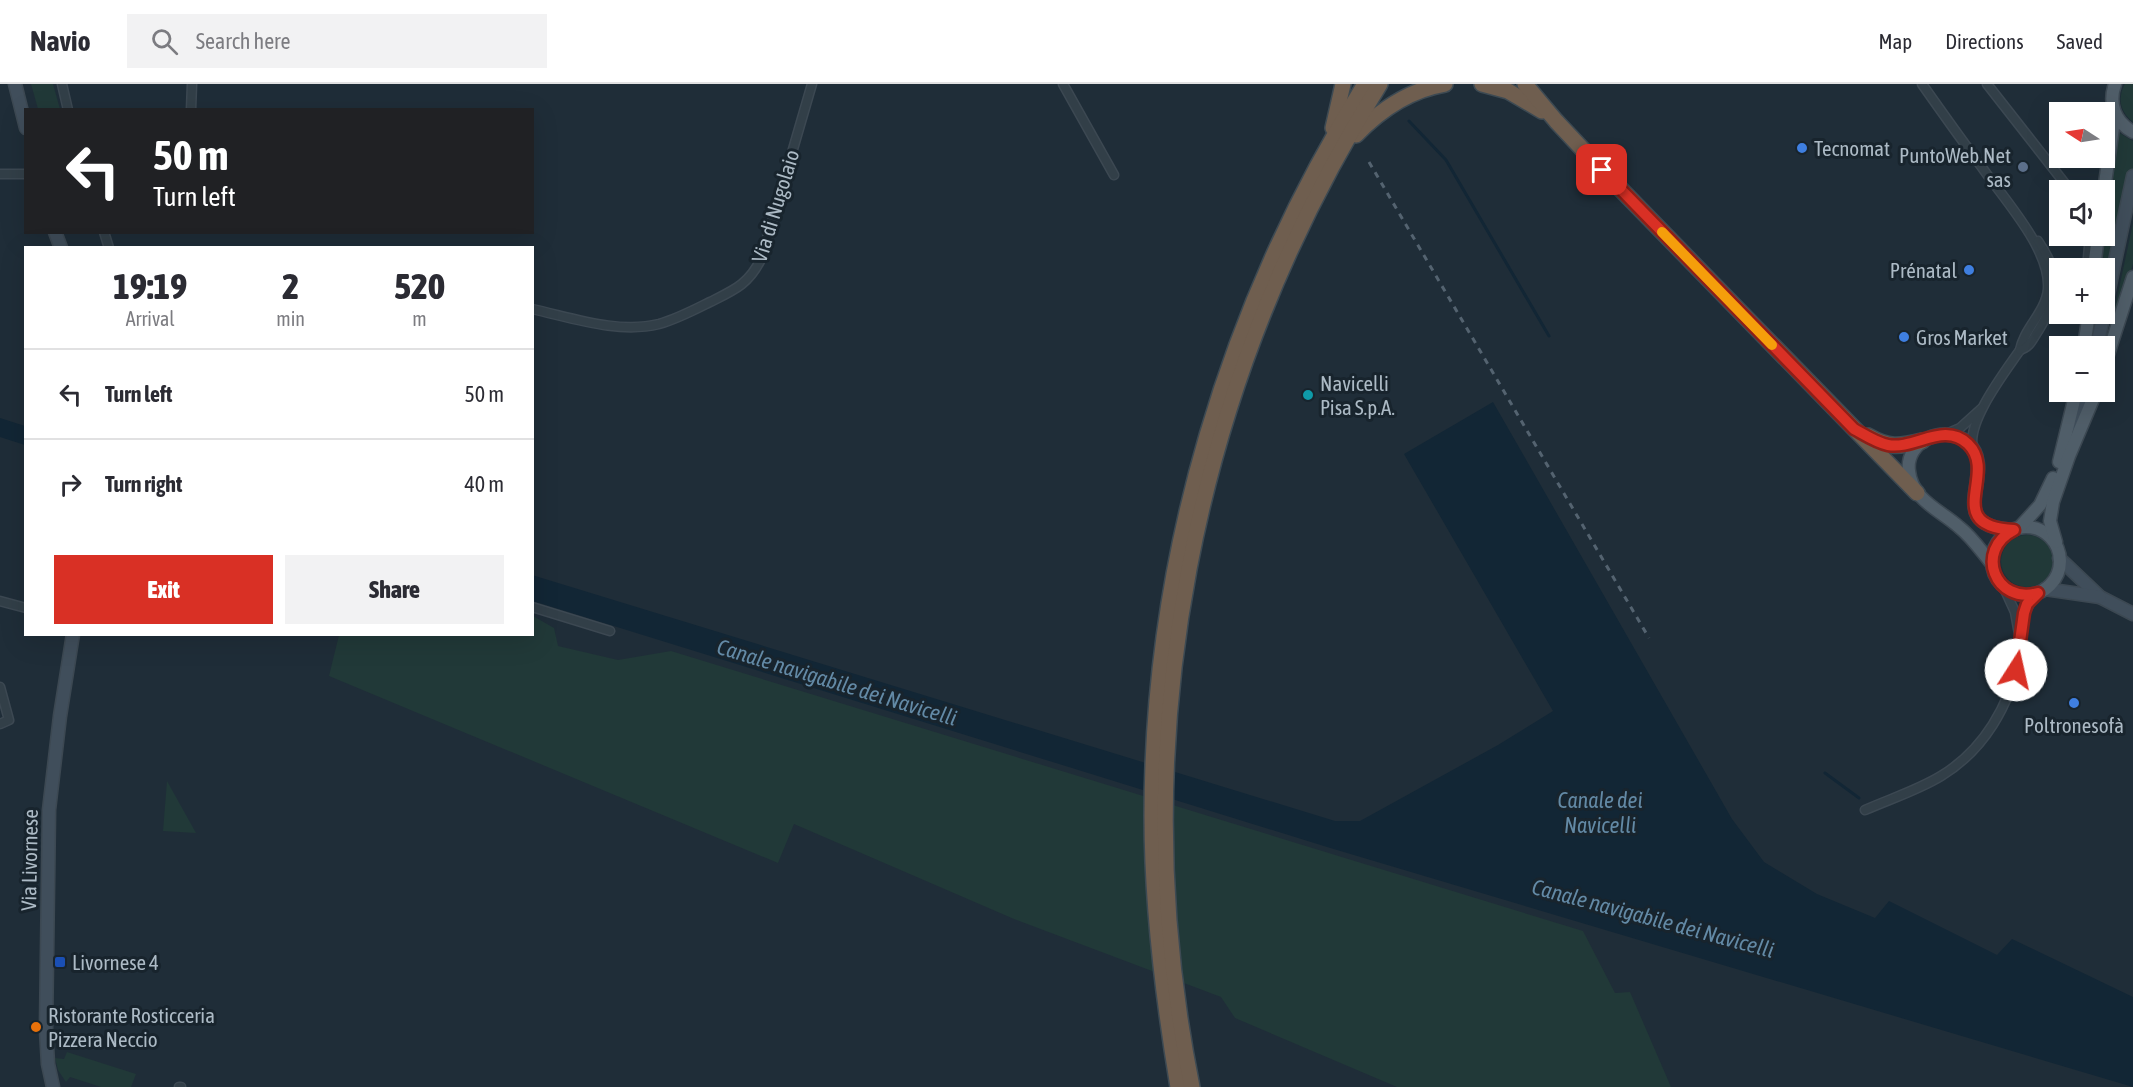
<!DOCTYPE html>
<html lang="en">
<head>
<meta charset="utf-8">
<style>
  :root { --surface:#fff; --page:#f2f2f3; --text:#2b2b33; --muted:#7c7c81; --line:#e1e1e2; --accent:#d93025 }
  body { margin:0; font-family:"Asap Condensed",sans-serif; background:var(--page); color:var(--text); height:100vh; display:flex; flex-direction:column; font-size:22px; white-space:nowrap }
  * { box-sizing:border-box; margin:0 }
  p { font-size:20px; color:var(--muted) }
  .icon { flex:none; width:33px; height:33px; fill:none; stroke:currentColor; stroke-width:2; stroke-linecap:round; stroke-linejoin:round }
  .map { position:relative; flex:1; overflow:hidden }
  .drawer { position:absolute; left:24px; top:162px; width:510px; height:390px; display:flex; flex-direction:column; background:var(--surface); border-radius:0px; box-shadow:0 6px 24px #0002 }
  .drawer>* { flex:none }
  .banner { position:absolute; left:24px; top:24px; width:510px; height:126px; border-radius:0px; box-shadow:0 6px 24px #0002; background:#202124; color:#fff; overflow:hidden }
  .needle { width:39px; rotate:282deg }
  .fabs { position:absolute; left:2049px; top:18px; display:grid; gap:12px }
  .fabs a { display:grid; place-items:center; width:66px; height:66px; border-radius:0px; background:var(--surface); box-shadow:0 6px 24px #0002; font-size:30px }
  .pin { position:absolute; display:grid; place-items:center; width:51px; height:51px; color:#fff; margin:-26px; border-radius:12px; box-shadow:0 3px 9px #0006 }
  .me { position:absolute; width:66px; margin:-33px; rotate:10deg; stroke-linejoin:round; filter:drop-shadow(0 0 4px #0008) }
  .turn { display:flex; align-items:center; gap:21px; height:126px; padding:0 30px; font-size:27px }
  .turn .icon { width:78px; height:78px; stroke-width:2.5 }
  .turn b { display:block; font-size:42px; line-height:51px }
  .eta { display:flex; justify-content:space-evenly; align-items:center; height:102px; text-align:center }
  .eta b { font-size:36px; font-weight:800; line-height:42px }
  .action { display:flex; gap:12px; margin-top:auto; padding:12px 30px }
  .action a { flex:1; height:69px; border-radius:0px; background:var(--accent); color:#fff; font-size:24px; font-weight:800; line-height:69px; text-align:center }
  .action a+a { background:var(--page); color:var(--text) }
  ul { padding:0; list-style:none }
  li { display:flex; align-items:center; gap:18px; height:90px; padding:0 30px; border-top:2px solid var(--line) }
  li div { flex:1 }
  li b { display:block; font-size:22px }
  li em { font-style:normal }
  header { display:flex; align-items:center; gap:36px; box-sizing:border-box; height:84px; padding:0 30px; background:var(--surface); border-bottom:2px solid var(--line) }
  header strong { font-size:28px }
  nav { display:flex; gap:33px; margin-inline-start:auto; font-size:21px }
  .search { width:420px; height:54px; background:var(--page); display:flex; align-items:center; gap:15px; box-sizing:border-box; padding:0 21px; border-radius:0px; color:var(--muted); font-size:22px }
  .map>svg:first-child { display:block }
  .green { fill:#213938 }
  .water { fill:#122635 }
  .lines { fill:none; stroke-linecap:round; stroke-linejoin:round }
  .stream { stroke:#122635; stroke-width:3 }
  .street-casing { stroke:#3c4852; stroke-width:11 }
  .secondary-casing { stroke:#3c4852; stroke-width:15 }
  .primary-casing { stroke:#3c4852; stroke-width:15 }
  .highway-casing { stroke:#3d4a53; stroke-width:18 }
  .street { stroke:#323f48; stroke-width:8 }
  .secondary { stroke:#404e5b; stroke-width:12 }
  .primary { stroke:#505e69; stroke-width:12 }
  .highway { stroke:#6f5e4f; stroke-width:15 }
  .rail { stroke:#546370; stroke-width:3; stroke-dasharray:6 6; stroke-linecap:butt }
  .route-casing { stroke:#8d1f18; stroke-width:15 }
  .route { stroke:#d93025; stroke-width:10 }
  .slow { stroke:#f59e0b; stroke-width:10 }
  .shop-dot { fill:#3f7fe0; stroke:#18242d; stroke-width:2 }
  .service-dot { fill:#5c6f8a; stroke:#18242d; stroke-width:2 }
  .culture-dot { fill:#0f9aa8; stroke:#18242d; stroke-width:2 }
  .transit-dot { fill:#1a4fb4; stroke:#18242d; stroke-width:2 }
  .food-dot { fill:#e8710a; stroke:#18242d; stroke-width:2 }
  .labels { text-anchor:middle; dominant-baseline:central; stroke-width:6; stroke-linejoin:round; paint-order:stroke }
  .poi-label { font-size:21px; fill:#acbac5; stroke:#18242d; text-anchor:start }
  .street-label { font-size:21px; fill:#acbac5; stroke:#18242d }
  .water-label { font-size:22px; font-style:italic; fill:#638aa6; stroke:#18242d }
</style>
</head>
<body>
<header>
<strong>Navio</strong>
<div class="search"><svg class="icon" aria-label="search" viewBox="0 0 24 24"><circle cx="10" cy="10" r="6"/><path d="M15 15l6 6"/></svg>Search here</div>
<nav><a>Map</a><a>Directions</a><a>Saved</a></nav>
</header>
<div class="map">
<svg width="2133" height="1003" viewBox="0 0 2133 1003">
  <rect width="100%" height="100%" fill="#1f2d38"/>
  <g class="green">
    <path d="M31 0H53L60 25H38Z"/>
    <path d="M2125 0H2133V38C2120 28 2117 14 2125 0Z"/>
    <path d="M2116 47 2133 57V118L2121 115 2105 190 2104 184H2098L2103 152H2104L2105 138Z"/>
    <path d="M2133 139V180L2105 272V270Z"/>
    <circle cx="2027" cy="477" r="26"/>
    <path d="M533 532 554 544 558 562 618 576 671 567 1583 847 1615 909 1630 908 1671 1003H1397L1235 934 1221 913 1014 835 794 740 778 779 329 592 339 551 532 550Z"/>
    <path d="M167 697 196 749 163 747Z"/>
    <path d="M67 968 136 990 131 1003H101L70 993 66 998 58 986 55 974 64 975Z"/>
  </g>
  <g class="water">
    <path d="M1493 318 1732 735 1764 778 1817 810 1875 834 1889 817 1997 871 2012 855 2133 913V1003L1327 763 533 517 532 491 1335 737H1360L1498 661 1553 627 1404 370Z"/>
    <path d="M0 334 25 342V361L0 353Z"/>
  </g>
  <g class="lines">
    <g class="stream">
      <path d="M1409 37 1446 76 1549 252"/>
      <path d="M1825 689 1859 714"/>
    </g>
    <defs>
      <g id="street">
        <path d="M62 0 68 26"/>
        <path d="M1063 0 1114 91"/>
        <path d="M1922 0C1941 27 1961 55 1981 82 2002 113 2051 165 2048 205 2046 228 2024 244 2020 266 2005 288 1966 338 1973 364"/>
        <path d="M1987 0 2070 106"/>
        <path d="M191 26 192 0"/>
        <path d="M0 90H26"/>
        <path d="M104 148 109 164"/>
        <path d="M2087 184 2090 152"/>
        <path d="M532 225C573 234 618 250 659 240 677 235 694 226 710 218 734 206 749 200 761 175L812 0"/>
        <path d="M2020 266C2030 263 2032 256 2038 247 2060 212 2062 192 2038 157"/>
        <path d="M1946 350 1960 344 1981 325"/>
        <path d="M2004 504 2015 528 2019 550"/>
        <path d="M0 517 26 524"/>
        <path d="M532 523 610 547"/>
        <path d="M0 603 9 636 0 640"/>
        <path d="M1865 726C1890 715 1918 706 1941 692 1984 666 2010 621 2019 573 2024 547 2018 530 2038 509"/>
        <path d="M179 1003H181"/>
      </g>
      <g id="secondary">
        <path d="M15 0 26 44"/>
        <path d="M55 148 61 164"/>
        <path d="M2097 262 2133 92"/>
        <path d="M2077 342 2087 308"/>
        <path d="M2059 474 2100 513 2133 530"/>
        <path d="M2045 505 2100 513"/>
        <path d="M53 1003 48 980 46 946 49 726 60 632 73 550"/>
      </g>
      <g id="primary">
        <path d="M2115 0C2108 20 2115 38 2133 48"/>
        <path d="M2104 106 2115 30"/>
        <path d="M2094 184 2098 152"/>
        <path d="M2084 262 2089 230"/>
        <path d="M2104 283 2133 193"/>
        <path d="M2059 378 2076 308"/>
        <circle cx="2026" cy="477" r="34"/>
        <path d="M2019 444 2040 421 2053 394"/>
        <path d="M2056 458 2050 437 2053 418 2069 372 2096 308"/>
        <path d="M1992 480C1982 468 1972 453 1959 443 1940 426 1912 416 1909 387 1905 357 1944 340 1967 358 2001 387 1938 442 2014 446"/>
      </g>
      <g id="highway">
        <path d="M1482 0 1508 7 1542 27"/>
        <path d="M1525 0 1556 37 1602 86 1917 409"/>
        <path d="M1333 44 1343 0"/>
        <path d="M1356 51C1381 25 1409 6 1445 0"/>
        <path d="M1868 352C1889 364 1898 363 1922 357"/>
        <path d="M1178 1003C1163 913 1152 823 1152 732 1152 473 1228 219 1365 0"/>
        <path d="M1192 1003C1122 655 1192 301 1380 0"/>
      </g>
    </defs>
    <use href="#street" class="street-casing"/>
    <use href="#secondary" class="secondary-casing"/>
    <use href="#primary" class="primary-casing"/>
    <use href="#highway" class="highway-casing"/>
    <use href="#street" class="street"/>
    <use href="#secondary" class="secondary"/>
    <use href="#primary" class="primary"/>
    <use href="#highway" class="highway"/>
    <path class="rail" d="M1369 78 1649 554"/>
  </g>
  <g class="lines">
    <defs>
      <path id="route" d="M1602 86 1854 345C1865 351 1877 359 1888 361 1915 366 1944 337 1968 360 1999 390 1940 442 2014 446 1974 466 1995 521 2038 509L2027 520 2024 529 2016 586"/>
    </defs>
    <use href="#route" class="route-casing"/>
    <use href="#route" class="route"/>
    <path class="slow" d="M1662 148 1772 261"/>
  </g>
  <g class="shop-dot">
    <circle cx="1802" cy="64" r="6"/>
    <circle cx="1969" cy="186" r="6"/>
    <circle cx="1904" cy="253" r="6"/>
    <circle cx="2074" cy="619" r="6"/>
  </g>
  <circle class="service-dot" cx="2023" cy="83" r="6"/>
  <circle class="culture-dot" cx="1308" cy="311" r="6"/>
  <rect class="transit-dot" x="54" y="872" width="12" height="12" rx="3"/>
  <circle class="food-dot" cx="36" cy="943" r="6"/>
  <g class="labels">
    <g class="poi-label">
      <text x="1814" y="64">Tecnomat</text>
      <text x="2011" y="71" text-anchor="end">PuntoWeb.Net<tspan x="2011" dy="24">sas</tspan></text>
      <text x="1957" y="186" text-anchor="end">Prénatal</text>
      <text x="1916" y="253">Gros Market</text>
      <text x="1320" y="299">Navicelli<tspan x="1320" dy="24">Pisa S.p.A.</tspan></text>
      <text x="2074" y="641" text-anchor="middle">Poltronesofà</text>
      <text x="72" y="878">Livornese 4</text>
      <text x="48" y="931">Ristorante Rosticceria<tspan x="48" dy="24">Pizzera Neccio</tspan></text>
    </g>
    <g class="street-label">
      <text transform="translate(775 122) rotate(-73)">Via di Nugolaio</text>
      <text transform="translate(29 776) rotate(-89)">Via Livornese</text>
    </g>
    <g class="water-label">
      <text transform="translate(837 598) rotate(17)">Canale navigabile dei Navicelli</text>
      <text x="1600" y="716">Canale dei<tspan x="1600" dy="25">Navicelli</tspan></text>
      <text transform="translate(1653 834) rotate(15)">Canale navigabile dei Navicelli</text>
    </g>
  </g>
</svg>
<div class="fabs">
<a><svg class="needle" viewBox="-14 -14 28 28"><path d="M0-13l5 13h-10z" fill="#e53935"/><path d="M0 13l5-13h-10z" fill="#7c7c81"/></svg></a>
<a><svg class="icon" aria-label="sound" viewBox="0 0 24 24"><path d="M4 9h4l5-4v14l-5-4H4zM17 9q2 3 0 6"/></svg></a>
<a>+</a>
<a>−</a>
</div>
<div class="pin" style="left:1602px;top:86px;background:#d93025"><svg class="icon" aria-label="arrive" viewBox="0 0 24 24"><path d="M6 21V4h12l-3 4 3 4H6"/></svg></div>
<svg class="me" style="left:2016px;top:586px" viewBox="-20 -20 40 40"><circle r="19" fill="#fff"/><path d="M0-13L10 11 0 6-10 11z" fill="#d93025"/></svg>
<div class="banner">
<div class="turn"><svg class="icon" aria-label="left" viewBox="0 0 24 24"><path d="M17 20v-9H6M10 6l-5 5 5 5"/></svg><div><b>50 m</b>Turn left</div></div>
</div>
<section class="drawer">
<div class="eta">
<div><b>19:19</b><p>Arrival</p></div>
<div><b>2</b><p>min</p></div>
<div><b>520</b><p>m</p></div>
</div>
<ul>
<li><svg class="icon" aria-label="left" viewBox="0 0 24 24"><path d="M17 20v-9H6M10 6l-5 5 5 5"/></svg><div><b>Turn left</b></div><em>50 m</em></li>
<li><svg class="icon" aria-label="right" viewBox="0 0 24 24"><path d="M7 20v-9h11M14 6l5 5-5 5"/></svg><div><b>Turn right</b></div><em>40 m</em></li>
</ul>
<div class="action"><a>Exit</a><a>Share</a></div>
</section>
</div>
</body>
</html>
